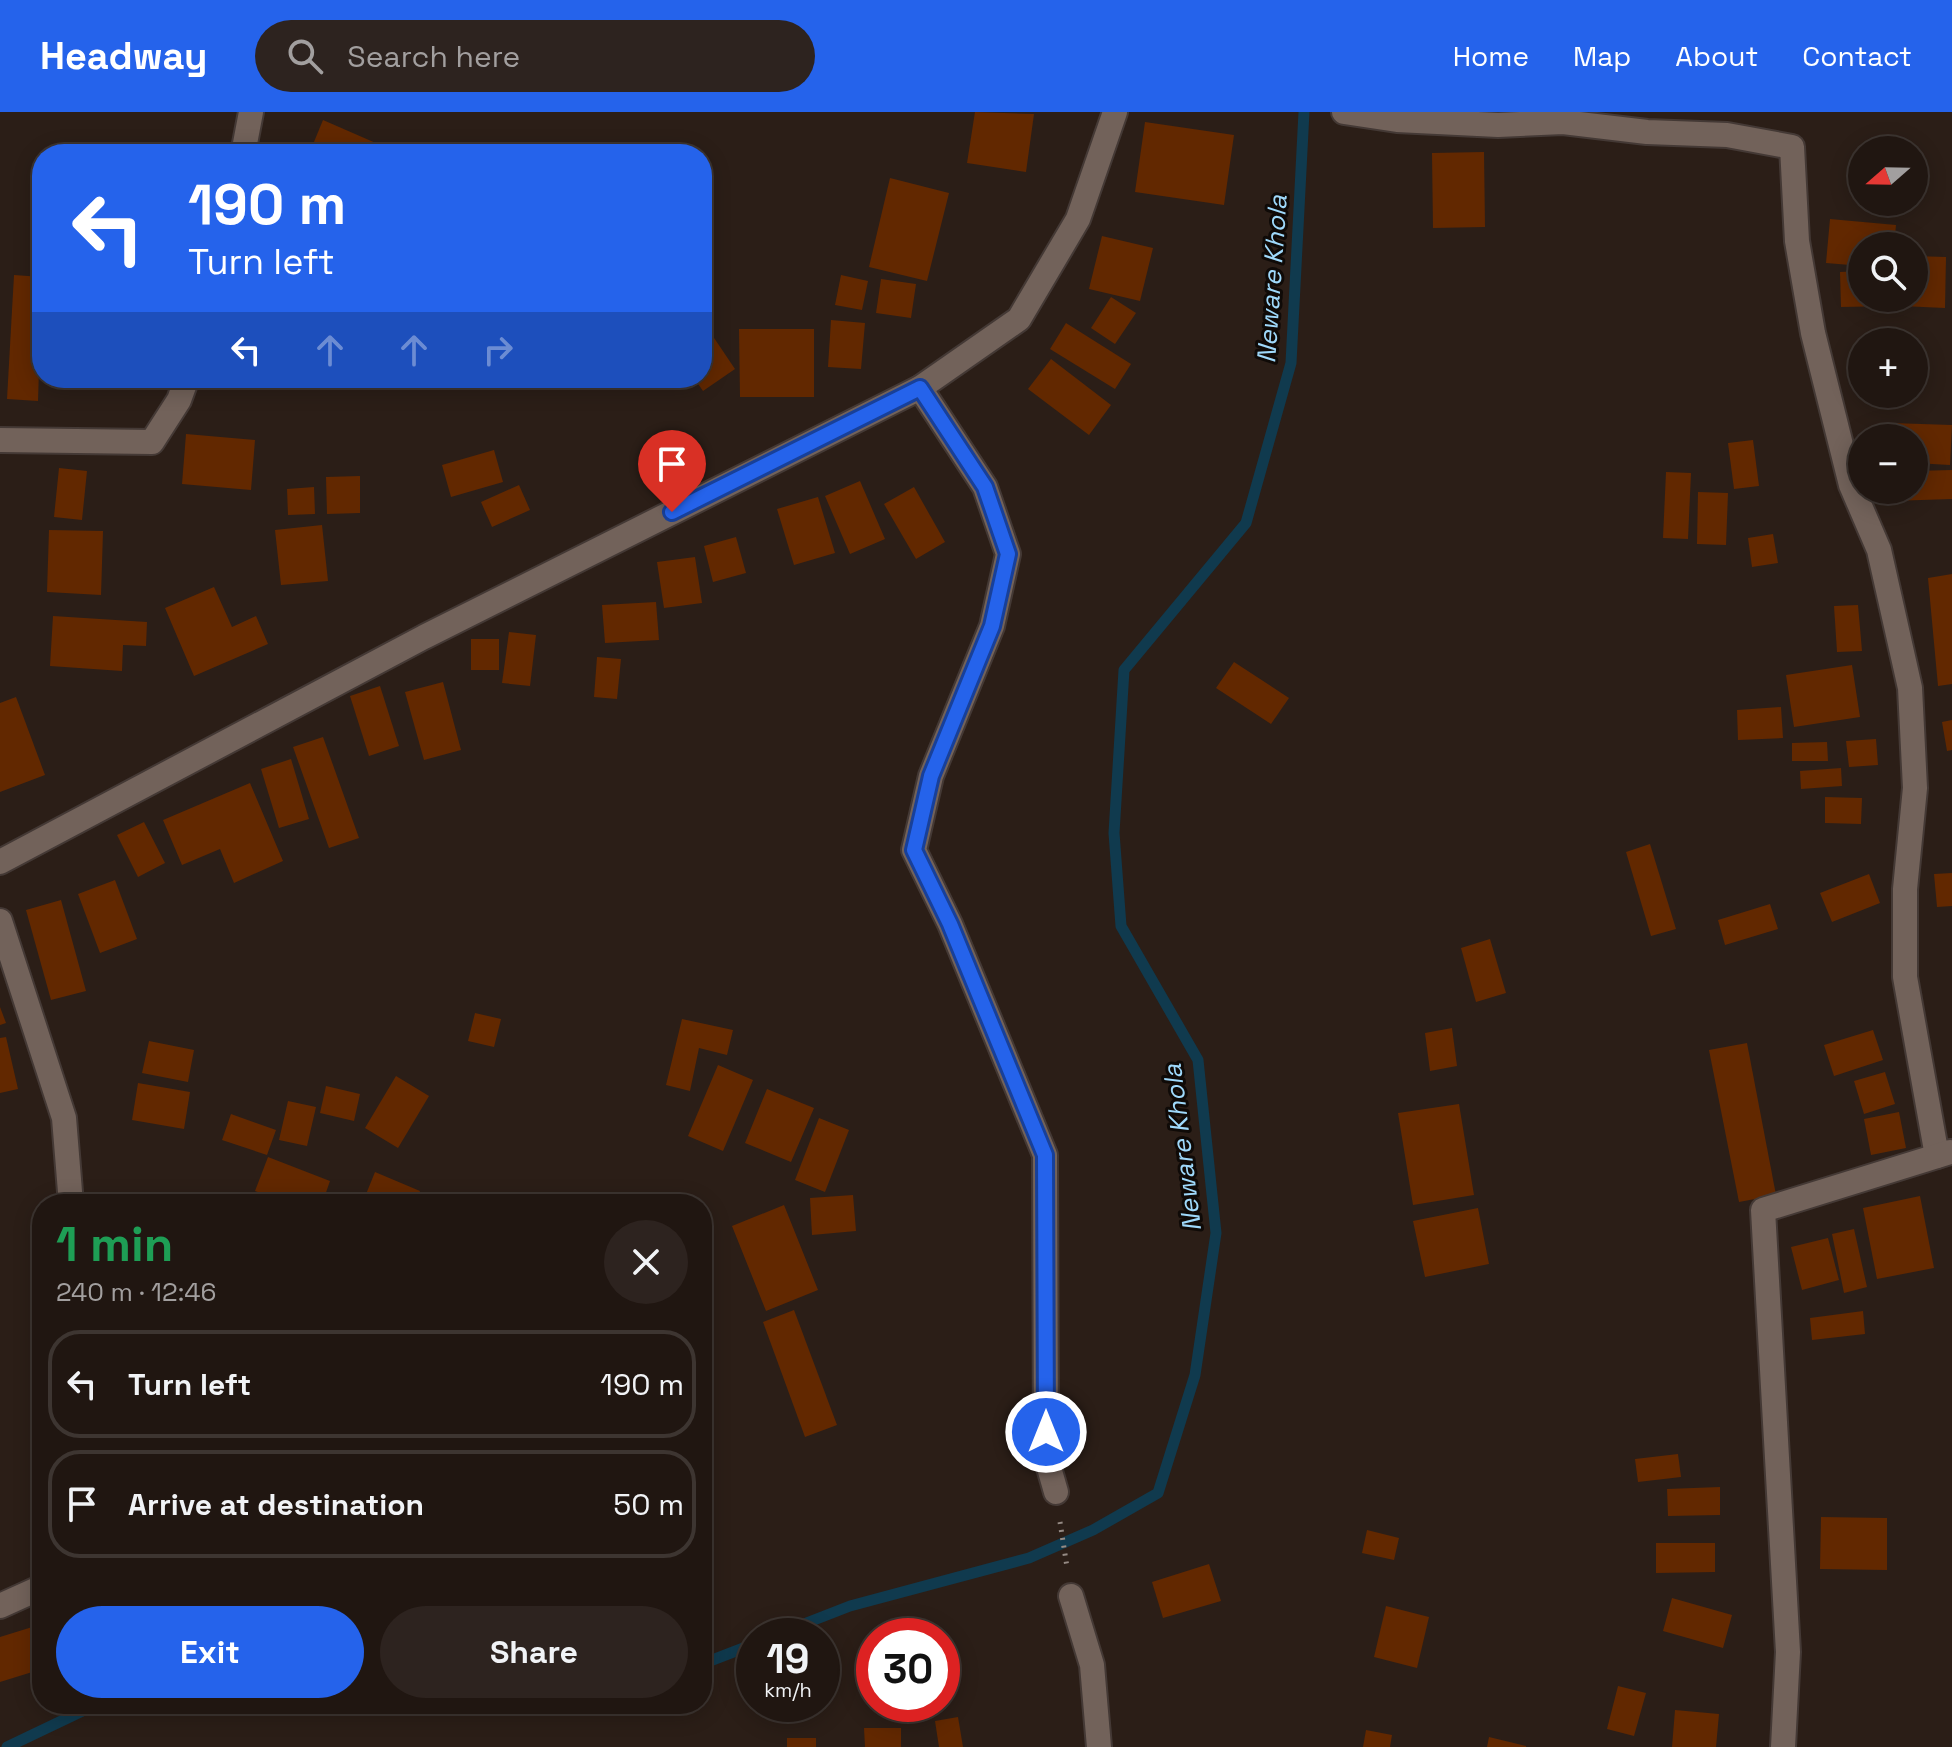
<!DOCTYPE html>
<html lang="en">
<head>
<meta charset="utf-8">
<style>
  :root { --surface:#201611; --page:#2d231f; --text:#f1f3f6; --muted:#a29f9f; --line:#3d3531; --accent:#2563eb }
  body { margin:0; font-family:"Space Grotesk",sans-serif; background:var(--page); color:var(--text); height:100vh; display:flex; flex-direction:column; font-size:30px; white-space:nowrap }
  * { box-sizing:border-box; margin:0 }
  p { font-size:26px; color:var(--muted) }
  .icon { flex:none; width:44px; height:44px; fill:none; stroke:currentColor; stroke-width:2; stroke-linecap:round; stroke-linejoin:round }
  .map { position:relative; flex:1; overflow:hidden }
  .details { position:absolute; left:32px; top:1082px; width:680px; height:520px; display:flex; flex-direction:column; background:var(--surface); border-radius:32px; box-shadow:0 4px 20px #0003,0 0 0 2px var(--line) }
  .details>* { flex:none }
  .guide { position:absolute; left:32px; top:32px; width:680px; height:244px; border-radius:32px; box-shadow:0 4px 20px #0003,0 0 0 2px var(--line); background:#2563eb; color:#fff; overflow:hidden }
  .needle { width:52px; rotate:250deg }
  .controls { position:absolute; left:1848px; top:24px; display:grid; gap:16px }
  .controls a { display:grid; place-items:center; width:80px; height:80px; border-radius:50%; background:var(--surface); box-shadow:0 4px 20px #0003,0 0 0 2px var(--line); font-size:40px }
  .speed { position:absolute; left:736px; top:1506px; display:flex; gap:16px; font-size:40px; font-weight:700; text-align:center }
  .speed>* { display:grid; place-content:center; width:104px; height:104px; border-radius:50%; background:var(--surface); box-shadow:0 4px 20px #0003,0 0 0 2px var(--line); line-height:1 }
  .speed small { font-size:20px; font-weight:400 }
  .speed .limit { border:12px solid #d22; background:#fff; color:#111 }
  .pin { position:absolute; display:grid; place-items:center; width:68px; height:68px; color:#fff; margin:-82px -34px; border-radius:50% 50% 50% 0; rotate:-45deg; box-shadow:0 0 8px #0007 }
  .pin .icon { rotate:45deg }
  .me { position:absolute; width:88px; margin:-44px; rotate:0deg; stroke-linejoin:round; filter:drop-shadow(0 0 6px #0008) }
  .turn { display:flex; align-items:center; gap:28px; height:168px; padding:0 24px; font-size:36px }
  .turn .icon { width:104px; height:104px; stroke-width:2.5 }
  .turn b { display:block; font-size:56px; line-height:68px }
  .lanes { display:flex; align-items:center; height:76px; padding:0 24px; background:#0003; justify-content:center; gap:40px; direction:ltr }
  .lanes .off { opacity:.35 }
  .round { display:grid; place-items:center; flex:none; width:84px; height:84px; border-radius:42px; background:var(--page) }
  .summary { display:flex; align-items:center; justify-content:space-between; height:136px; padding:0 24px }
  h1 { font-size:48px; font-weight:800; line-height:60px; color:#1e9e55 }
  .action { display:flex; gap:16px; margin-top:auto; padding:16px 24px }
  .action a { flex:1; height:92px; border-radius:48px; background:var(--accent); color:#fff; font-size:32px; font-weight:800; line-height:92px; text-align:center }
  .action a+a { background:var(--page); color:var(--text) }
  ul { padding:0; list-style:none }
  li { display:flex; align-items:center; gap:24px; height:108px; margin:0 16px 12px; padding:0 8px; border:4px solid var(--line); border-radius:32px }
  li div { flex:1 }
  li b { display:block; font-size:30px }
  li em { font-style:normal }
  header { display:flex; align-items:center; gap:48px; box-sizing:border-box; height:112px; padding:0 40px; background:var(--accent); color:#fff }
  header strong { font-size:38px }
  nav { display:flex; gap:44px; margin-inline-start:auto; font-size:28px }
  .search { width:560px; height:72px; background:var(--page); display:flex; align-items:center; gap:20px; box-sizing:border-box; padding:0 28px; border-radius:44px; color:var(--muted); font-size:30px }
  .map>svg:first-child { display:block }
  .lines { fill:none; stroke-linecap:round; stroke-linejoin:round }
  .stream { stroke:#103a4e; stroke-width:11 }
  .building { fill:#622800 }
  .street-casing { stroke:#443935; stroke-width:28 }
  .secondary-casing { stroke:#443935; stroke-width:28 }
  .path { stroke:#958a84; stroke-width:5; stroke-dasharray:2 6; stroke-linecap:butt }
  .street { stroke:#72625a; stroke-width:24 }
  .secondary { stroke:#72625a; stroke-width:24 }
  .route-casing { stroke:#184099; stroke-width:20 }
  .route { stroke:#2563eb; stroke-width:14 }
  .labels { text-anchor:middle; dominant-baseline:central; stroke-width:6; stroke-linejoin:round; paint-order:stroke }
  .water-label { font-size:26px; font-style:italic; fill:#9fd9fb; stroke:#0f0a07 }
</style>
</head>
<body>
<header>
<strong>Headway</strong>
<div class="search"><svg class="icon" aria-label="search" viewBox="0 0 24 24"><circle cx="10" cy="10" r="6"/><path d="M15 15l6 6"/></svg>Search here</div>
<nav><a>Home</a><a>Map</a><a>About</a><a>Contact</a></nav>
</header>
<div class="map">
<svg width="1952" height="1635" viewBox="0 0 1952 1635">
  <rect width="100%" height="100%" fill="#2b1e17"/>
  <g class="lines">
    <g class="stream">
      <path d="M773 1524 850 1494 1029 1446 1093 1418 1158 1381 1195 1263 1216 1121 1198 948 1121 814 1114 721 1124 558 1246 411 1291 251 1304 0"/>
      <path d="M702 1552 754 1532"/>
      <path d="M7 1635 97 1592"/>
    </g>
  </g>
  <g class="building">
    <path d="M975 0 1034 2 1026 60 967 51Z"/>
    <path d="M323 8 401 42H309Z"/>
    <path d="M1145 10 1234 23 1224 93 1135 80Z"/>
    <path d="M1484 40 1485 115 1433 116 1432 41Z"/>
    <path d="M890 66 949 81 927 169 869 155Z"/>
    <path d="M1830 107 1896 113 1894 134H1862V154L1826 151Z"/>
    <path d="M1102 124 1153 136 1140 189 1089 177Z"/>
    <path d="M1914 144 1946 145 1945 196 1901 194V186H1914Z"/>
    <path d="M1862 159V186H1895V194L1841 195 1840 160Z"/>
    <path d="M14 163 42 165 38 289 7 287Z"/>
    <path d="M841 163 868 169 862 198 835 193Z"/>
    <path d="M881 167 916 172 911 206 876 201Z"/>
    <path d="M1111 185 1136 201 1115 232 1091 216Z"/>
    <path d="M831 208 865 211 861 257 828 255Z"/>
    <path d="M1066 211 1131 252 1115 277 1050 237Z"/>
    <path d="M706 214 735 257 703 279 694 266H702V217Z"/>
    <path d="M739 217H814V285H740Z"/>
    <path d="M1051 247 1111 293 1089 323 1028 277Z"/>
    <path d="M1891 311 1952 313 1950 353 1914 351V326H1891Z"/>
    <path d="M186 322 255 328 251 378 182 372Z"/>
    <path d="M1753 328 1759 374 1734 377 1728 331Z"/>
    <path d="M494 338 503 370 451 385 442 353Z"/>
    <path d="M59 356 87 359 82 408 54 405Z"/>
    <path d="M1952 358V387L1891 389 1890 378H1914V359Z"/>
    <path d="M1666 360 1691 361 1688 427 1663 426Z"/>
    <path d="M360 364V401L327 402 326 365Z"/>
    <path d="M860 369 885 427 850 442 825 384Z"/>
    <path d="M519 373 530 398 492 415 481 390Z"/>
    <path d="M314 375 315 402 288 403 287 377Z"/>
    <path d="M914 375 945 430 916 447 884 392Z"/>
    <path d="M1698 380 1728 381 1726 433 1697 432Z"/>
    <path d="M818 385 835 441 794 453 777 397Z"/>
    <path d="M322 413 328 469 281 473 275 418Z"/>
    <path d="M49 418 103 419 101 483 47 480Z"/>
    <path d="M1773 422 1778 451 1752 455 1748 426Z"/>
    <path d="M736 425 746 461 713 470 704 434Z"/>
    <path d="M695 445 702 491 664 496 657 450Z"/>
    <path d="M1952 462V572L1938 574 1928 466Z"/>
    <path d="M214 475 232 515 256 504 268 532 194 564 165 496Z"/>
    <path d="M656 490 659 528 605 531 602 493Z"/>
    <path d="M1858 493 1862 539 1837 540 1834 494Z"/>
    <path d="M53 504 147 510 146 534 123 533 122 559 50 554Z"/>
    <path d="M509 520 536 523 530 574 502 571Z"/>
    <rect x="471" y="527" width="28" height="31"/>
    <path d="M597 545 621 547 617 587 594 585Z"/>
    <path d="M1234 550 1289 586 1271 612 1216 576Z"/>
    <path d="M1852 553 1860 605 1794 615 1786 563Z"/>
    <path d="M443 570 461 638 424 648 405 580Z"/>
    <path d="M380 574 399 634 369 644 350 584Z"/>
    <path d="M16 585 45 663 0 680V591Z"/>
    <path d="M1781 595 1783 626 1738 628 1737 598Z"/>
    <path d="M1952 608V638L1947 639 1942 610Z"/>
    <path d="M323 625 359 726 329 736 293 635Z"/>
    <path d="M1876 627 1878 653 1849 655 1846 629Z"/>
    <path d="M1827 630 1828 649H1792V631Z"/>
    <path d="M291 647 309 707 279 716 261 657Z"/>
    <path d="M1841 656 1842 674 1801 677 1800 659Z"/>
    <path d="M250 671 283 749 234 771 220 737 182 753 163 708Z"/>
    <path d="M1825 685 1862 686 1861 712 1825 711Z"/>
    <path d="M144 710 165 751 138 765 117 723Z"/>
    <path d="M1650 732 1676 817 1651 824 1626 740Z"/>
    <path d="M1952 761V794L1937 795 1934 762Z"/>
    <path d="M1869 762 1880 791 1832 810 1820 781Z"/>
    <path d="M115 768 137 827 100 841 78 782Z"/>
    <path d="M61 788 86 879 51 888 26 798Z"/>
    <path d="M1770 792 1778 817 1725 833 1718 808Z"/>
    <path d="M1490 827 1506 881 1476 890 1461 836Z"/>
    <path d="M0 895 6 911 0 913Z"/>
    <path d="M475 901 501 907 494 935 468 929Z"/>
    <path d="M682 907 733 918 727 943 699 936 690 979 666 973Z"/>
    <path d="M1452 916 1457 954 1430 959 1425 921Z"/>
    <path d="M1873 918 1883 948 1834 964 1824 933Z"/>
    <path d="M6 925 18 977 0 981V926Z"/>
    <path d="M149 929 194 938 188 970 142 961Z"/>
    <path d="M1747 931 1776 1083 1739 1090 1709 938Z"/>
    <path d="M718 953 753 968 723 1039 688 1024Z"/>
    <path d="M1885 960 1895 992 1864 1002 1854 969Z"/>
    <path d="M396 964 429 984 398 1036 365 1016Z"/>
    <path d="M138 971 190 980 184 1017 132 1008Z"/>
    <path d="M326 974 360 982 354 1009 320 1001Z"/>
    <path d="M767 977 814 996 791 1050 745 1031Z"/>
    <path d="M288 989 316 995 307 1034 279 1028Z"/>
    <path d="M1459 992 1474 1083 1413 1093 1398 1001Z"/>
    <path d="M1899 1000 1906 1036 1871 1043 1864 1007Z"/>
    <path d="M231 1002 276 1018 267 1043 222 1028Z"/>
    <path d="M819 1006 849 1018 825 1080 795 1068Z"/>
    <path d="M268 1045 330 1069 322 1092H290L255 1079Z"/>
    <path d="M375 1060 420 1079 415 1092H362Z"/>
    <path d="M853 1083 856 1119 812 1123 810 1086Z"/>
    <path d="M1920 1084 1934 1156 1877 1167 1863 1096Z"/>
    <path d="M784 1093 818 1178 766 1199 732 1114Z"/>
    <path d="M1478 1096 1489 1152 1425 1165 1413 1109Z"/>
    <path d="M1854 1117 1867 1175 1844 1181 1832 1122Z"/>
    <path d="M1828 1126 1839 1168 1802 1178 1791 1135Z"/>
    <path d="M794 1198 837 1313 805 1325 763 1210Z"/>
    <path d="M1863 1199 1865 1222 1812 1228 1810 1206Z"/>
    <path d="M1678 1342 1681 1365 1638 1370 1635 1347Z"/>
    <path d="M1720 1375V1403L1668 1404 1667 1377Z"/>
    <path d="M1821 1405 1887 1406V1458L1820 1457Z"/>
    <path d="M1367 1418 1399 1426 1394 1448 1362 1441Z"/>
    <path d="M1656 1431H1715V1460L1656 1461Z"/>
    <path d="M1209 1452 1221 1489 1163 1506 1152 1470Z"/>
    <path d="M1672 1486 1732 1503 1723 1536 1663 1519Z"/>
    <path d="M1386 1494 1429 1505 1417 1556 1374 1545Z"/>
    <path d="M42 1512V1557L0 1570V1525Z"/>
    <path d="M1618 1574 1646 1581 1634 1624 1607 1617Z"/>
    <path d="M1675 1598 1719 1602 1716 1635H1672Z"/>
    <path d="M958 1605 963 1635H939L935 1609Z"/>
    <path d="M864 1616H901V1635H865Z"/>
    <path d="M1366 1618 1392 1623 1390 1635H1363Z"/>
    <path d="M1489 1625 1526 1634V1635H1487Z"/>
    <rect x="787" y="1626" width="29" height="9"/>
  </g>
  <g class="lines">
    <defs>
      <g id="street">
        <path d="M1344 0 1397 8 1498 13 1563 10 1647 20 1727 23 1792 35 1797 129 1813 221 1851 373 1879 438 1910 576 1915 676 1905 777V865L1937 1044"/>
        <path d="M243 42 251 0"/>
        <path d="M920 276 985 375 1008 442 992 514 931 664 914 738 950 812 1045 1043 1046 1345 1056 1380"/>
        <path d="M0 328 152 330 179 288 187 266"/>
        <path d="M0 809 64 1006 71 1092"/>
        <path d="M1071 1484 1092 1553 1099 1635"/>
        <path d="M0 1494 42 1475"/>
        <path d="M1783 1635 1788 1540 1763 1098 1950 1040"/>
      </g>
      <path id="secondary" d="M0 750 424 525 920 276 1019 207 1078 107 1115 0"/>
    </defs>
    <use href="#street" class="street-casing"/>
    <use href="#secondary" class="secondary-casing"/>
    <path class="path" d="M1060 1410 1067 1455"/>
    <use href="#street" class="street"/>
    <use href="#secondary" class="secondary"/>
  </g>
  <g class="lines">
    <defs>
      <path id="route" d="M672 400 920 276 985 375 1008 442 992 514 931 664 914 738 950 812 1045 1043 1046 1320"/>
    </defs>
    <use href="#route" class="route-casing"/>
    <use href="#route" class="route"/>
  </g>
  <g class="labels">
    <g class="water-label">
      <text transform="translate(1272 167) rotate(-86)">Neware Khola</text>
      <text transform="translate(1182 1036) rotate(-97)">Neware Khola</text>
    </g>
  </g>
</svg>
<div class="controls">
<a><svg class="needle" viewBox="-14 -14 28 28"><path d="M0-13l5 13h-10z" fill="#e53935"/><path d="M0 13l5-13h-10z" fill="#a29f9f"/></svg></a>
<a><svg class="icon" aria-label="search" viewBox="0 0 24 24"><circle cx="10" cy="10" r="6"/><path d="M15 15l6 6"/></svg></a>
<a>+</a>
<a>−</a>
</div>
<div class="speed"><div>19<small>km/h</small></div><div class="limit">30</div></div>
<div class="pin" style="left:672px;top:400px;background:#d93025"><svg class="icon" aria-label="arrive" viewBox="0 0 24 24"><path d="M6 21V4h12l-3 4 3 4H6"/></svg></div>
<svg class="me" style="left:1046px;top:1320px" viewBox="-20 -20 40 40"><circle r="17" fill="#2563eb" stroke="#fff" stroke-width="3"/><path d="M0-11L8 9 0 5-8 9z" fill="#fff"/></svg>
<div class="guide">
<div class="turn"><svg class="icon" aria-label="left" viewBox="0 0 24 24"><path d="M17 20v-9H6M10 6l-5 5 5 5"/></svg><div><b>190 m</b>Turn left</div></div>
<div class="lanes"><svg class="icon" aria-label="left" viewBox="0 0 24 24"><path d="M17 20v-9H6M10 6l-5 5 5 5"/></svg><svg class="icon off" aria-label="ahead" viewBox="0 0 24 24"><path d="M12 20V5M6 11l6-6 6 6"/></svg><svg class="icon off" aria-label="ahead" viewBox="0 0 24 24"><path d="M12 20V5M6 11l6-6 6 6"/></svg><svg class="icon off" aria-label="right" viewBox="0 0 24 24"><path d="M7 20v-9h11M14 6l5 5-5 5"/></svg></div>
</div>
<section class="details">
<div class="summary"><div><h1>1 min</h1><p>240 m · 12:46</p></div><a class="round"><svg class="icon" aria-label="close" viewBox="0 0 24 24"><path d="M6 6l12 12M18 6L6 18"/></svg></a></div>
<ul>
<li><svg class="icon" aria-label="left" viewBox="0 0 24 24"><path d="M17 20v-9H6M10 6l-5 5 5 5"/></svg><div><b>Turn left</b></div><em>190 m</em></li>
<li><svg class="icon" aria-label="arrive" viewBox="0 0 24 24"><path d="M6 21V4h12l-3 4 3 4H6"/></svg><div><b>Arrive at destination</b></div><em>50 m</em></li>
</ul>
<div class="action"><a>Exit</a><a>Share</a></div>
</section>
</div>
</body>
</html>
